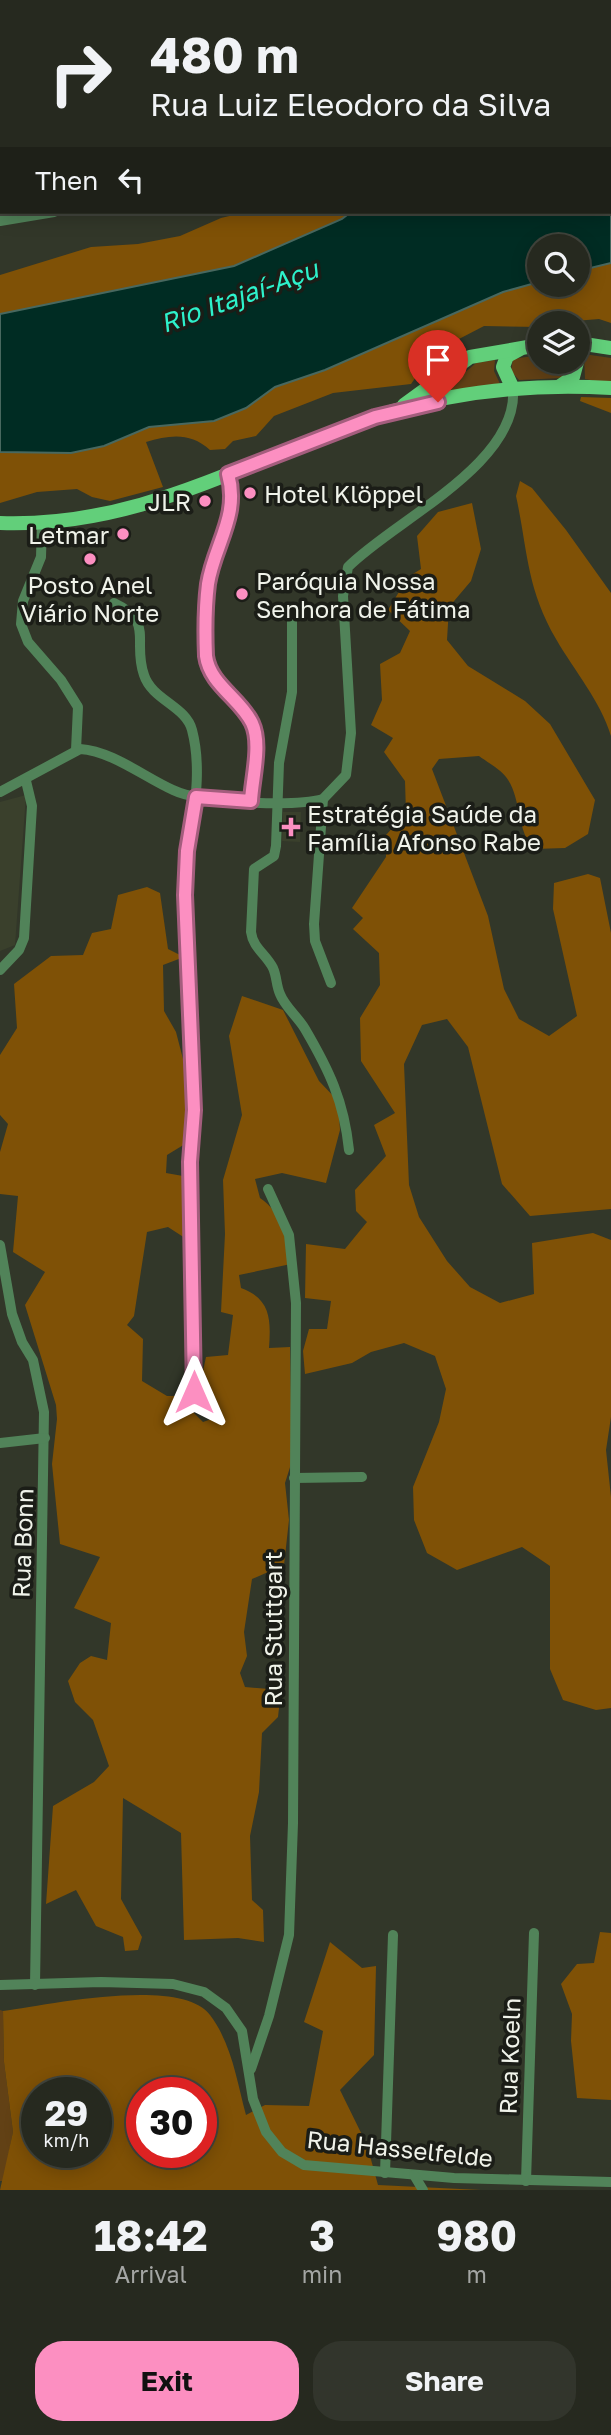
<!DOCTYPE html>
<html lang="en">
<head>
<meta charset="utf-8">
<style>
  :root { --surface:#26291f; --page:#32352c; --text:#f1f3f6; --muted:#a4a6a4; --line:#42453d; --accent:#fc8fc1 }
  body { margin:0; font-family:"Golos Text",sans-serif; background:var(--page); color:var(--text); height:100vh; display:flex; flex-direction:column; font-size:26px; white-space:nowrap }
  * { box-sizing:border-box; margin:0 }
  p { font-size:23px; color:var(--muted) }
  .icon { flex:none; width:38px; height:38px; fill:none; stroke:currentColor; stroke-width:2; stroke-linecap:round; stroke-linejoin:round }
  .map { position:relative; height:2190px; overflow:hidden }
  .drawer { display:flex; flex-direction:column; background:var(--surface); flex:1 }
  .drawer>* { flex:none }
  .guide { position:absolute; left:0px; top:0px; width:612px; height:214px; box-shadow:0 4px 18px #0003,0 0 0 2px var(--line); background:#26291f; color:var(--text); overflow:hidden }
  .tools { position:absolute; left:527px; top:234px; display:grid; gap:14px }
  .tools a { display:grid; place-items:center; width:63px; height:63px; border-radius:50%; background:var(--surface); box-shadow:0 4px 18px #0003,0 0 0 2px var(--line); font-size:35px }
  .speed { position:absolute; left:21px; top:2077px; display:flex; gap:14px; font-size:35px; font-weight:700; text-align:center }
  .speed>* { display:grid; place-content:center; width:91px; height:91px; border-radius:50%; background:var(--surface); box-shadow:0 4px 18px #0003,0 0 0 2px var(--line); line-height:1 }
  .speed small { font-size:18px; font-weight:400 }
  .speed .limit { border:10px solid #d22; background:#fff; color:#111 }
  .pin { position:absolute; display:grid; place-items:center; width:60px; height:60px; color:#fff; margin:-72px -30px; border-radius:50% 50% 50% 0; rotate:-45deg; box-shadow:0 0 7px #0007 }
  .pin .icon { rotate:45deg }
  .me { position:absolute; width:77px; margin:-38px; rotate:0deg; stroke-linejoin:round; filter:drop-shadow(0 0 5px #0008) }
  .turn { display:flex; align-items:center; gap:24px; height:147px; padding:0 35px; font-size:32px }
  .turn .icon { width:91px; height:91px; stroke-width:2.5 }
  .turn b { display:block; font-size:49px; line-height:60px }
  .then { display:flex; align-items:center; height:66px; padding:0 35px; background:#0003; gap:14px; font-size:26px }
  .eta { display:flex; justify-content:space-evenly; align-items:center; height:119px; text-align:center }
  .eta b { font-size:42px; font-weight:700; line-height:49px }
  .button { display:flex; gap:14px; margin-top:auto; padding:14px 35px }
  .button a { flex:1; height:80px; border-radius:28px; background:var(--accent); color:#111; font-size:28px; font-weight:700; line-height:80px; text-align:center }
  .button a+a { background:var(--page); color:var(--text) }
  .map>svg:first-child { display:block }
  .built { fill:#3a402c }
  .green { fill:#624115 }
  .forest { fill:#7f5106; fill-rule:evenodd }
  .water { fill:#002c23; stroke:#48685f; stroke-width:2 }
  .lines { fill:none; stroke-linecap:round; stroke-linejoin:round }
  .minor { stroke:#518359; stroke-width:10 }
  .major { stroke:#62cf7a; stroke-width:14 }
  .route-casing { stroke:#a45d7d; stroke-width:18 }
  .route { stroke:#fc8fc1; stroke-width:12 }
  .poi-dot { fill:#fc8fc1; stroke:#1b1d17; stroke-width:2.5 }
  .labels { text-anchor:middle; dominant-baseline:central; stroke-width:7; stroke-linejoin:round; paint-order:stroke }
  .poi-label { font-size:24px; fill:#f0f3ea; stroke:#1b1d17; text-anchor:start }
  .street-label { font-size:24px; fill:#f0f3ea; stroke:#1b1d17 }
  .water-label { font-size:26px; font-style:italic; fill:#2df1cb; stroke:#1b1d17 }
</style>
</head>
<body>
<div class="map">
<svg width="611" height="2190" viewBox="0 0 611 2190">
  <rect width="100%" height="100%" fill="#323729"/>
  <g class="built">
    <path d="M26 795 15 945 0 951V802Z"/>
    <path d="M283 812H301L300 842 282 841Z"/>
  </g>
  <g class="green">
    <path d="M584 354 611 358V384L585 379Z"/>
    <path d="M539 355V362H569L567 373 562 378 519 380 511 371 513 359Z"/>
    <path d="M495 360 494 371 501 386 440 394 476 363Z"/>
    <path d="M0 2010 3 2011 4 2062 13 2132 3 2181H0Z"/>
  </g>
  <g class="forest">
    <path d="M211 0H321L319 2Z"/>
    <path d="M246 212H351L342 219 234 266 0 314V275L91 247 138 244 180 236 221 218Z"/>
    <path d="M611 263V323L599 319 539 324V327L484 326 434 352 411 384 333 393 274 416 256 436 233 441 225 449 210 450C190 432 170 435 146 442L163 487 110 501 92 497 77 489 37 492 0 503V452L71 453 104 446 149 427 214 421 246 408 275 387 325 370 503 292 539 282V285H578V271Z"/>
    <path d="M581 397 611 398V413L580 401Z"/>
    <path d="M520 481 532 488 566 530 611 593V736C600 700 575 672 556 639 526 587 528 551 516 496Z"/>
    <path d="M472 503 481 549 471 581 449 607 447 640 468 666 525 701 550 724 595 800 588 834 565 848 534 849C516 831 522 798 506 777 500 769 487 762 479 756L439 759 432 769 488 916 504 989 519 1019 549 1036 577 1016 553 909 554 883 588 874 600 878 611 933V1209L530 1216 502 1184 468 1047 447 1019 422 1025 404 1064 409 1185 419 1217 447 1261 470 1287 500 1303 534 1294 532 1243 593 1233 611 1240V1417L606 1450 611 1497V1708L596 1710 563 1700 550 1669V1566L522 1547 457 1570 427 1553 414 1520 413 1487 439 1422 446 1389 435 1356 404 1343 371 1352 352 1363 305 1374 303 1351 309 1329H327L331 1301 305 1298 306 1244 345 1249 367 1222 356 1211 355 1190 386 1156 374 1125 395 1113 361 1061 360 1018 380 985 379 953 353 929 363 918 352 908 386 857V835L406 813 405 781 384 752 393 738 371 725 382 700 380 664 400 653 410 631 388 610 408 577 421 569 417 536 438 512Z"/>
    <path d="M147 887 160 893 168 949 184 957 163 965 164 1011 176 1032 183 1059 189 1106 185 1144 167 1155 166 1173 183 1176 188 1240 168 1227 147 1232 134 1316 127 1325 143 1339 142 1381 167 1396H188L194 1413 203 1422 217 1417 221 1410 208 1400 200 1385 206 1357 228 1355 233 1315 221 1312 225 1234 223 1180 242 1115 229 1036 242 996 283 1010 319 1081 338 1101 340 1130 326 1183 282 1173 255 1179 260 1198C283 1214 287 1237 291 1264L239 1275 241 1288C271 1299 271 1320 269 1348L290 1347 292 1461 285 1483 289 1520 284 1565 252 1579 244 1632 247 1656 240 1673 245 1687 281 1690 278 1717 262 1733 259 1792 250 1836 252 1900 263 1910 264 1942 238 1938 184 1940 181 1833 123 1798 121 1899 142 1937 138 1950 125 1951 123 1937 96 1926 76 1890 46 1904 53 1806 94 1782 109 1766 93 1720 75 1702 68 1681 80 1663 91 1656 107 1660 111 1623 74 1608 100 1557 60 1544 52 1464 57 1419 56 1405 25 1305 45 1272 13 1252 18 1196 0 1194V1152L8 1124 0 1115V1055L17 1028 14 984 51 956 83 955 92 933 111 929 118 895Z"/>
    <path d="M600 1932 611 1933V2100L577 2098 571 2041 572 2014 561 1984 577 1964 594 1963Z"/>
    <path d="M330 1942 362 1968 376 1966 374 2055 340 2090 367 2145 378 2185 481 2190H0L13 2132 4 2062 3 2011C48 2005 181 1976 210 2015 232 2044 237 2082 246 2115L265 2105 309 2106 323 2031 304 2022ZM37 2093H96V2152H37ZM142 2093H201V2152H142Z"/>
  </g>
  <path class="water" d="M611 83V263L578 271V247H539V282L503 292 325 370 275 387 246 408 214 421 149 427 104 446 71 453 0 452V314L234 266 342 219 351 212H611Z"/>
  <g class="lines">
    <g class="minor">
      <path d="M46 2V0"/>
      <path d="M176 2V0"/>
      <path d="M522 2 526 0"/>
      <path d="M0 9 2 10"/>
      <path d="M0 133H2"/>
      <path d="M0 221 54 212"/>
      <path d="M228 474C240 516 214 545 208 584 205 608 205 632 206 655 210 685 240 698 252 723 262 744 252 779 251 801"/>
      <path d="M42 523 41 557 23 601 21 624 28 642 61 680 78 707 76 750"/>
      <path d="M114 603C155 622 132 641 144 675 152 700 186 706 192 730 208 791 179 855 188 917L194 1110 190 1162 194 1392 206 1408"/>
      <path d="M292 621V692L279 763 276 846 274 856 254 869 251 932C253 948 266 954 273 968 277 977 276 985 280 994 285 1007 298 1017 305 1029 329 1070 344 1101 349 1150"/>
      <path d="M0 792 80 749C112 751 144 777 173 790 200 803 294 807 323 799L346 775 351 733 343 596 348 567C393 521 519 464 513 389"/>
      <path d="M323 799 314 924 315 941 331 983"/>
      <path d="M0 970 19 950 24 938 32 806 26 781"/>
      <path d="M0 1245 12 1314 22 1342 33 1360 44 1412 35 1985"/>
      <path d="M0 1443 45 1438"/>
      <path d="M294 1478 362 1477"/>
      <path d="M0 1985 101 1982 173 1984 204 1992 226 2008 242 2031 253 2099 266 2132 282 2152 304 2165 454 2178 611 2182"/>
      <path d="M251 2069 269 2016 289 1935 293 1823 296 1303 289 1235 268 1189"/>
      <path d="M385 2173 393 1935"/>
      <path d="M414 2175 423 2190"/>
      <path d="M526 2181 534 1933"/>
    </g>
    <g class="major">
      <path d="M578 343 611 348"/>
      <path d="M560 386 573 377 577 362"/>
      <path d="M513 389 503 367 507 356 520 349"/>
      <path d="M404 405 470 357 539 345"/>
      <path d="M0 523C148 528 255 454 390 412 461 390 538 384 611 388"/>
    </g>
  </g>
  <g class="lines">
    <defs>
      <path id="route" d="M194 1392 190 1162 194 1110 185 895 187 851 196 797 251 801C252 779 262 744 252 723 240 698 210 685 206 656 205 632 205 608 208 584 214 545 240 516 228 474L375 417 438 402"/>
    </defs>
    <use href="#route" class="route-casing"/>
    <use href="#route" class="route"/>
  </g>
  <g class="poi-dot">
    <circle cx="250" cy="493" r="7"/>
    <circle cx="205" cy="501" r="7"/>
    <circle cx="123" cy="534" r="7"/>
    <circle cx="90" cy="559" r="7"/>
    <circle cx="242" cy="594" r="7"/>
    <path d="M287.5 816.5h7v7h7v7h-7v7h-7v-7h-7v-7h7z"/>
  </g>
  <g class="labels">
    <g class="poi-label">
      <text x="264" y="493">Hotel Klöppel</text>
      <text x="191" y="501" text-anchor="end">JLR</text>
      <text x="109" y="534" text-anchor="end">Letmar</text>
      <text x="256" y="580">Paróquia Nossa<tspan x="256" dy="28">Senhora de Fátima</tspan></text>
      <text x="90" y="584" text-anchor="middle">Posto Anel<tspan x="90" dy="28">Viário Norte</tspan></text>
      <text x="307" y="813">Estratégia Saúde da<tspan x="307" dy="28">Família Afonso Rabe</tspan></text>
    </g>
    <g class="street-label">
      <text transform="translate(22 1543) rotate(-88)">Rua Bonn</text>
      <text transform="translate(272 1629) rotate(-90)">Rua Stuttgart</text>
      <text transform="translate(509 2056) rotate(-88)">Rua Koeln</text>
      <text transform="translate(400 2148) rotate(6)">Rua Hasselfelde</text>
    </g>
    <g class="water-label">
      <text transform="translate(239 296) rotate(-20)">Rio Itajaí-Açu</text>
    </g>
  </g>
</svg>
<div class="tools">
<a><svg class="icon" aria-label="search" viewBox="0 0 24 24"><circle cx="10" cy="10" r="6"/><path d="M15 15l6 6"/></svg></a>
<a><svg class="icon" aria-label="layers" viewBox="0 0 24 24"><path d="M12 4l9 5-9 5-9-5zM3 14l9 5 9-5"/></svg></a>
</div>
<div class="speed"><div>29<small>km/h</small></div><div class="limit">30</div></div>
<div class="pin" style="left:438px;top:402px;background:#d93025"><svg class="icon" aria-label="arrive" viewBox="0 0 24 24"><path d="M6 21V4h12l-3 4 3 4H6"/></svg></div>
<svg class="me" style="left:194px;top:1392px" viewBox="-20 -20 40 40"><path d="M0-17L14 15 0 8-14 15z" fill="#fc8fc1" stroke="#fff" stroke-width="4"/></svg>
<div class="guide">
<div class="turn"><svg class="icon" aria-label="right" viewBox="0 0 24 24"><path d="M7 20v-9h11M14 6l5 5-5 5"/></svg><div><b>480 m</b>Rua Luiz Eleodoro da Silva</div></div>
<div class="then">Then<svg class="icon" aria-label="left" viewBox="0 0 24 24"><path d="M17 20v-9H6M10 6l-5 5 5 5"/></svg></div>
</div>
</div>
<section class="drawer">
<div class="eta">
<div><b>18:42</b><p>Arrival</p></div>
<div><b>3</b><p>min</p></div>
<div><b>980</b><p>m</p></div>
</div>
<div class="button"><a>Exit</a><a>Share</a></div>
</section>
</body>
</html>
